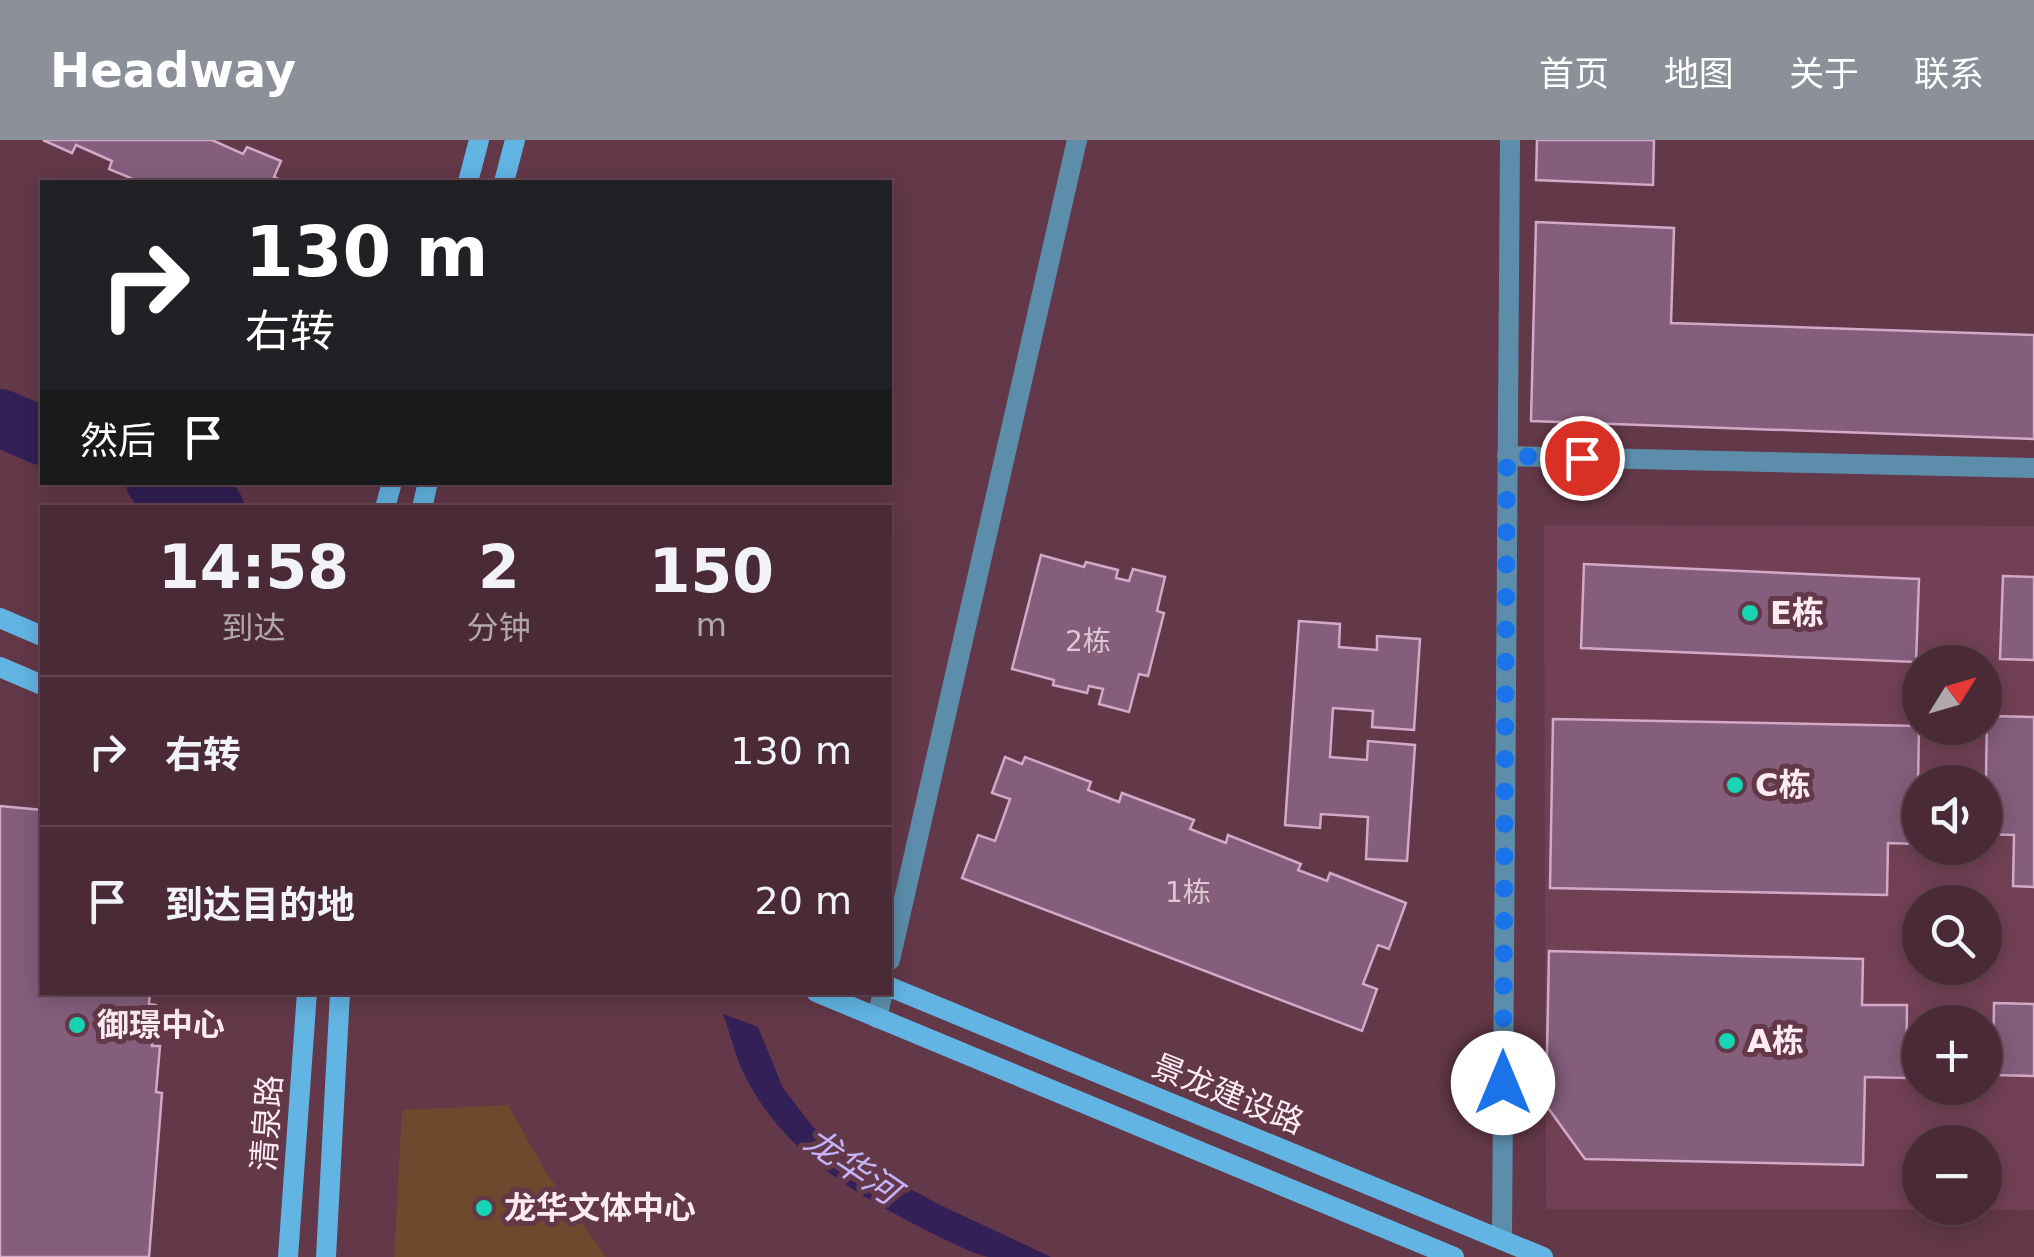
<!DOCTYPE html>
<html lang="zh">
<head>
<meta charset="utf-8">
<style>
  :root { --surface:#4a2a37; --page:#543642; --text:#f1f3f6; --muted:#b2a7ad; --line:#614652; --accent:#8c9099 }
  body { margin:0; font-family:"DejaVu Sans","Noto Sans SC",sans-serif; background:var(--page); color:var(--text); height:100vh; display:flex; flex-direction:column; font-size:38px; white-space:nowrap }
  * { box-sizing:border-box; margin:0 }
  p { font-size:32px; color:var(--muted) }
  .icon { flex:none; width:55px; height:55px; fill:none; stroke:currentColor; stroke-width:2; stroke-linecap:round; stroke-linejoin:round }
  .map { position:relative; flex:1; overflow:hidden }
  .details { position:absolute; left:40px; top:365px; width:852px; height:490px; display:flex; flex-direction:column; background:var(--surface); border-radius:0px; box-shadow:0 5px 25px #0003,0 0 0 2px var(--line) }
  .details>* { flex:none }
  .guide { position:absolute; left:40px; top:40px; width:852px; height:305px; border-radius:0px; box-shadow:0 5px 25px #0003,0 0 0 2px var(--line); background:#202124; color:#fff; overflow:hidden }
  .needle { width:65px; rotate:53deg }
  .controls { position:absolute; left:1902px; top:505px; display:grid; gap:20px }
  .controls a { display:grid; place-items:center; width:100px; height:100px; border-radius:50%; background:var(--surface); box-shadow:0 5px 25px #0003,0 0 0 2px var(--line); font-size:50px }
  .pin { position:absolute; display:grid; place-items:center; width:85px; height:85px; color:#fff; margin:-42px; border:5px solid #fff; border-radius:50%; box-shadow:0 2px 10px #0007 }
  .me { position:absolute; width:110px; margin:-55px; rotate:0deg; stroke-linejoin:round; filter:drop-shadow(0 0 8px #0008) }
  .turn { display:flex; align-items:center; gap:35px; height:210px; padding:0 40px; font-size:45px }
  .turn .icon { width:130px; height:130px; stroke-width:2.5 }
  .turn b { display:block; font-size:70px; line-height:85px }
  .then { display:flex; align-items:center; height:95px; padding:0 40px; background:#0003; gap:20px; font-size:38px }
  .eta { display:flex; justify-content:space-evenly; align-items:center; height:170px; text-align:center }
  .eta b { font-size:60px; font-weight:800; line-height:70px }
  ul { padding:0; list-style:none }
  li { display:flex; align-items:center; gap:30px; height:150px; padding:0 40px; border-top:2px solid var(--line) }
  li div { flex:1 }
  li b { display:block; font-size:38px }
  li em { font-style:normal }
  header { display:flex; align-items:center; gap:60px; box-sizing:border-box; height:140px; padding:0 50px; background:var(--accent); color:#fff }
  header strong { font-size:48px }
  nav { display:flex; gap:55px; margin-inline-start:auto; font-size:35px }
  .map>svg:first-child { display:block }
  .built { fill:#724054; fill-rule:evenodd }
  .green { fill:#6f492d }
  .water { fill:#322057 }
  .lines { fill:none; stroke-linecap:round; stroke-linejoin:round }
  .river { stroke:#322057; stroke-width:58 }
  .building { fill:#845e7b; stroke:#d3a8c8; stroke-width:2.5 }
  .street { stroke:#5c8eac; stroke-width:20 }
  .secondary { stroke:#62b5e3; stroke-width:20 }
  .route { stroke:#1a73e8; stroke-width:18; stroke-dasharray:0 32.4 }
  .poi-dot { fill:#17d5b2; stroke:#633849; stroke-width:4 }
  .labels { text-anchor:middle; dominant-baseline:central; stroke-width:10; stroke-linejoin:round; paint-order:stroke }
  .number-label { font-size:28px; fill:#dec8d4 }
  .poi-label { font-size:32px; font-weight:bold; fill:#fcebf1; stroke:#633849; text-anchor:start }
  .street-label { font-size:32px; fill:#fcebf1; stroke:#633849 }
  .water-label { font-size:35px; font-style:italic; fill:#c4b3f9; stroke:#633849 }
</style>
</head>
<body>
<header>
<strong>Headway</strong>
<nav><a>首页</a><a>地图</a><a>关于</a><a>联系</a></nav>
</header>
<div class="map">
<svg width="2034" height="1117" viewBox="0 0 2034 1117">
  <rect width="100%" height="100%" fill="#633849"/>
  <path class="built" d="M1544 385 2034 386V1070L1546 1069ZM1920 522H1985V588H1920ZM1920 642H1985V708H1920ZM1920 762H1985V828H1920ZM1920 882H1985V948H1920ZM1920 1002H1985V1068H1920Z"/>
  <path class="green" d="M508 965 544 1029 606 1117H394L402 970Z"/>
  <path class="water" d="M723 874 758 887 783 948 813 987 866 1025 938 1064 1051 1117C1031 1117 1009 1117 989 1117 971 1114 930 1092 912 1083 843 1047 778 1005 743 932 735 914 730 893 723 874Z"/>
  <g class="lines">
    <g class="river">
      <path d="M0 278 42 296"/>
      <path d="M155 342 215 368"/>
    </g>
  </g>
  <g class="building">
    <path d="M43 0H212L243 14 247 7 281 21 274 37 285 42H140L109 29 112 21 76 5 72 13Z"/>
    <path d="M1537 0H1654L1653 45 1536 40Z"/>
    <path d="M1536 82 1674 88 1671 183 2034 195V299L1531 281Z"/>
    <path d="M1041 415 1084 427 1086 422 1118 430 1116 438 1129 441 1133 429 1165 437 1157 471 1164 473 1148 536 1139 534 1129 572 1099 564 1103 549 1089 546 1087 553 1053 545 1054 540 1012 529Z"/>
    <path d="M1584 424 1919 439 1916 522 1581 508Z"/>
    <path d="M2003 436 2034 437V520L2000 519Z"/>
    <path d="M1299 481 1340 484 1339 507 1377 510V496L1420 499 1414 590 1372 587 1373 571 1333 568 1330 617 1367 620 1368 601 1415 605 1407 721 1366 719 1368 677 1321 674 1320 688 1285 685Z"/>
    <path d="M1987 576 2034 577V747L2013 746 2014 695 1985 694Z"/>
    <path d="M1553 579 1919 586 1917 704 1888 703 1887 755 1550 748Z"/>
    <path d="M1005 617 1022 624 1025 617 1091 642 1088 650 1119 662 1122 653 1194 680 1190 689 1226 703 1228 695 1301 724 1298 730 1327 741 1330 733 1406 763 1389 809 1378 805 1363 844 1377 849 1362 891 962 738 978 695 995 701 1010 659 992 653Z"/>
    <path d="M0 666 42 670V852H150L149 864 156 865 152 906H160L156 952 162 953 149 1117H0Z"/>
    <path d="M1549 811 1863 819 1862 865H1907L1906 938 1865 937 1863 1025 1585 1019 1546 965Z"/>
    <path d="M1994 863 2034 864V936L1993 935Z"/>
  </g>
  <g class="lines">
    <g class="street">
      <path d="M1507 316 2034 328"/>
      <path d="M890 820 1077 0"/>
      <path d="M877 878 883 852"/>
      <path d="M1502 1100 1510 0"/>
    </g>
    <g class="secondary">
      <path d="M468 42 479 0"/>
      <path d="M504 42 515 0"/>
      <path d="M385 368 392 342"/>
      <path d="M422 368 428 342"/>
      <path d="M0 478 42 496"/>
      <path d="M0 527 42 545"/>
      <path d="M890 847 1543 1117"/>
      <path d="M816 852 1454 1117"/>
      <path d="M288 1117 307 852"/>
      <path d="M326 1117 340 852"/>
    </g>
  </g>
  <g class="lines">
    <path class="route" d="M1503 943 1507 316 1582 318"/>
  </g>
  <g class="poi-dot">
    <circle cx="1750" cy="473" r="10"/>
    <circle cx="1735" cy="645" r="10"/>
    <circle cx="77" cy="885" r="10"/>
    <circle cx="1727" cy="901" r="10"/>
    <circle cx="484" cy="1068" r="10"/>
  </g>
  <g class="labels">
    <g class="number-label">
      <text x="1088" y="501">2栋</text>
      <text x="1188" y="752">1栋</text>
    </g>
    <g class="poi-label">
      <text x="1770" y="473">E栋</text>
      <text x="1755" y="645">C栋</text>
      <text x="97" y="885">御璟中心</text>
      <text x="1747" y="901">A栋</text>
      <text x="504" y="1068">龙华文体中心</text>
    </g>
    <g class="street-label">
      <text transform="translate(1228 954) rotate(22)">景龙建设路</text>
      <text transform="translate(267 983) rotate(-86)">清泉路</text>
    </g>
    <g class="water-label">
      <text transform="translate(852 1026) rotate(34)">龙华河</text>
    </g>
  </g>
</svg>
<div class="controls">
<a><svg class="needle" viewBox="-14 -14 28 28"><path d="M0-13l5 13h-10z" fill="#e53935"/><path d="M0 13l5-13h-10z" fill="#b2a7ad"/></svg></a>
<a><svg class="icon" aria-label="sound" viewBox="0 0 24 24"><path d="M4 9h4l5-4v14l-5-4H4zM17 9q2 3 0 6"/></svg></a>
<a><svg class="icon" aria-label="search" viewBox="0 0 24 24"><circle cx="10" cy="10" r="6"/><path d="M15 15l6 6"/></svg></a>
<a>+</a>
<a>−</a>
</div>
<div class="pin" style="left:1582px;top:318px;background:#d93025"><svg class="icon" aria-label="arrive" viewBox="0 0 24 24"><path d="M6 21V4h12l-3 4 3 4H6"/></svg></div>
<svg class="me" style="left:1503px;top:943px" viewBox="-20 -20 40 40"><circle r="19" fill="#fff"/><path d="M0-13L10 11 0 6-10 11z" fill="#1a73e8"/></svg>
<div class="guide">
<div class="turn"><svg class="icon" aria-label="right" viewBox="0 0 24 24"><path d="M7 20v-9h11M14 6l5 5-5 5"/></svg><div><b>130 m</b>右转</div></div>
<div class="then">然后<svg class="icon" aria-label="arrive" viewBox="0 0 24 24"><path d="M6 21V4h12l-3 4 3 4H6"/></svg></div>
</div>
<section class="details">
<div class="eta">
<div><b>14:58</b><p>到达</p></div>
<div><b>2</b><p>分钟</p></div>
<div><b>150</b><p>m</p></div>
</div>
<ul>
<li><svg class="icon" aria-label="right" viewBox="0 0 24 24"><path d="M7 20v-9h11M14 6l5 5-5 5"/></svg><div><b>右转</b></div><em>130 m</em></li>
<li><svg class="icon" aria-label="arrive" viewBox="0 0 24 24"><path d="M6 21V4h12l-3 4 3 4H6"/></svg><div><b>到达目的地</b></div><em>20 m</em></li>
</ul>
</section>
</div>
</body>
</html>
